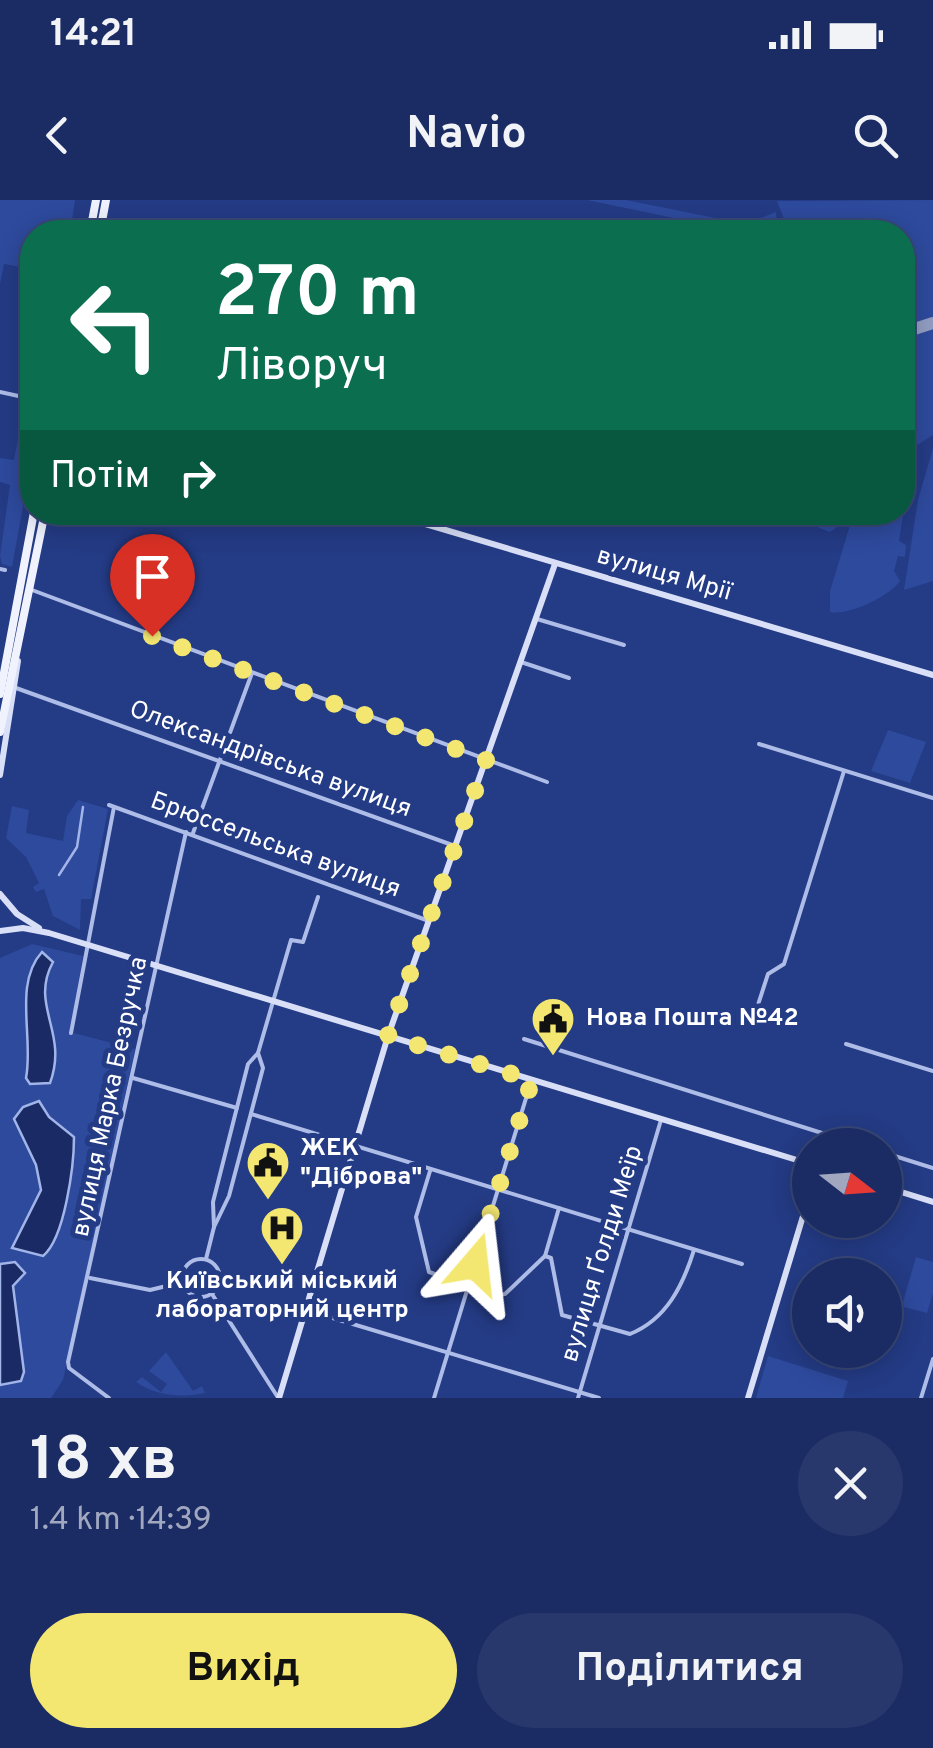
<!DOCTYPE html>
<html lang="uk">
<head>
<meta charset="utf-8">
<style>
  :root { --surface:#1b2c64; --page:#28386d; --text:#f1f3f6; --muted:#a0a7bf; --line:#394878; --accent:#f3e771 }
  body { margin:0; font-family:Overpass,sans-serif; background:var(--page); color:var(--text); height:100vh; display:flex; flex-direction:column; font-size:38px; white-space:nowrap }
  * { box-sizing:border-box; margin:0 }
  p { font-size:32px; color:var(--muted) }
  .icon { flex:none; width:55px; height:55px; fill:none; stroke:currentColor; stroke-width:2; stroke-linecap:round; stroke-linejoin:round }
  .map { position:relative; height:1198px; overflow:hidden }
  .details { display:flex; flex-direction:column; background:var(--surface); flex:1 }
  .details>* { flex:none }
  .guide { position:absolute; left:20px; top:20px; width:895px; height:305px; border-radius:40px; box-shadow:0 5px 25px #0003,0 0 0 2px var(--line); background:#0b6e4f; color:#fff; overflow:hidden }
  .needle { width:65px; rotate:107deg }
  .controls { position:absolute; left:792px; top:928px; display:grid; gap:20px }
  .controls a { display:grid; place-items:center; width:110px; height:110px; border-radius:50%; background:var(--surface); box-shadow:0 5px 25px #0003,0 0 0 2px var(--line); font-size:50px }
  .pin { position:absolute; display:grid; place-items:center; width:85px; height:85px; color:#fff; margin:-102px -42px; border-radius:50% 50% 50% 0; rotate:-45deg; box-shadow:0 0 10px #0007 }
  .pin .icon { rotate:45deg }
  .me { position:absolute; width:110px; margin:-55px; rotate:17deg; stroke-linejoin:round; filter:drop-shadow(0 0 8px #0008) }
  .turn { display:flex; align-items:center; gap:35px; height:210px; padding:0 30px; font-size:45px }
  .turn .icon { width:130px; height:130px; stroke-width:2.5 }
  .turn b { display:block; font-size:70px; line-height:85px }
  .then { display:flex; align-items:center; height:95px; padding:0 30px; background:#0003; gap:20px; font-size:38px }
  .round { display:grid; place-items:center; flex:none; width:105px; height:105px; border-radius:52px; background:var(--page) }
  .headline { display:flex; align-items:center; justify-content:space-between; height:170px; padding:0 30px }
  h1 { font-size:60px; font-weight:700; line-height:75px }
  .action { display:flex; gap:20px; margin-top:auto; padding:20px 30px }
  .action a { flex:1; height:115px; border-radius:60px; background:var(--accent); color:#111; font-size:40px; font-weight:700; line-height:115px; text-align:center }
  .action a+a { background:var(--page); color:var(--text) }
  .status { display:flex; justify-content:space-between; align-items:center; height:70px; padding:0 50px; background:var(--surface); direction:ltr }
  .status svg { height:28px; fill:currentColor }
  header { display:flex; justify-content:space-between; align-items:center; height:130px; padding:0 30px; background:var(--surface); font-size:45px; font-weight:700 }
  .map>svg:first-child { display:block }
  .green { fill:#2e4a9d }
  .water { fill:#192a65; stroke:#a2b5e9; stroke-width:2.5 }
  .lines { fill:none; stroke-linecap:round; stroke-linejoin:round }
  .stream { stroke:#a2b5e9; stroke-width:2.5 }
  .taxiway { stroke:#929dc2; stroke-width:12 }
  .street { stroke:#aebce8; stroke-width:4 }
  .secondary { stroke:#d8dff7; stroke-width:6 }
  .primary { stroke:#f0f3fe; stroke-width:8 }
  .route { stroke:#f3e771; stroke-width:18; stroke-dasharray:0 32.4 }
  .labels { text-anchor:middle; dominant-baseline:central; stroke-width:10; stroke-linejoin:round; paint-order:stroke }
  .street-label { font-size:25px; fill:#fff; stroke:#243b85 }
  .poi-label { font-size:25px; font-weight:bold; fill:#fff; stroke:#243b85; text-anchor:start }
</style>
</head>
<body>
<div class="status"><b>14:21</b><svg viewBox="0 0 49 12"><path d="M0 12V9h3v3zM5 12V6h3v6zM10 12V3h3v9zM15 12V0h3v12zM26 1h20v11H26zM47 4h2v5h-2z"/></svg></div>
<header><svg class="icon" aria-label="back" viewBox="0 0 24 24"><path d="M15 5l-7 7 7 7"/></svg>Navio<svg class="icon" aria-label="search" viewBox="0 0 24 24"><circle cx="10" cy="10" r="6"/><path d="M15 15l6 6"/></svg></header>
<div class="map">
<svg width="933" height="1198" viewBox="0 0 933 1198">
  <rect width="100%" height="100%" fill="#243b85"/>
  <g class="green">
    <path d="M0 0H75L72 21 66 20 64 27 70 32H32V69L4 64 0 84Z"/>
    <path d="M587 0H626L745 24 776 12 777 29 741 32Z"/>
    <path d="M933 0V235L914 247 899 341 906 345 905 357 898 356 894 371 900 381C890 396 849 416 830 412V391L850 325 843 323 830 332 807 323 802 314 902 312V32H789L777 1Z"/>
    <path d="M24 208 32 210V257L12 367 2 364 0 356 10 285 0 282V258L14 260Z"/>
    <path d="M933 248V381L904 390 918 300Z"/>
    <path d="M888 530 926 542 910 583 871 571Z"/>
    <path d="M78 600 108 609 91 699H81L80 730 53 716 44 689 36 692 33 687 39 683 26 657 6 638 12 606 29 610 26 633 63 641 67 616Z"/>
    <path d="M32 744 83 756 70 832 135 849 63 1180 51 1198H0V758Z"/>
    <path d="M916 1057 933 1062V1093L927 1113 904 1107 903 1102Z"/>
    <path d="M166 1152 193 1191 202 1186 205 1193C183 1198 155 1196 136 1182L142 1177 161 1192 167 1184 149 1171Z"/>
    <path d="M768 1156 848 1181 843 1198H756Z"/>
  </g>
  <g class="water">
    <path d="M42 752 53 762C29 806 69 832 50 883L30 884 26 878C34 838 13 784 42 752Z"/>
    <path d="M39 901 49 917 74 937C74 965 65 1038 43 1056L12 1048 41 990 36 965 14 919 23 907Z"/>
    <path d="M15 1062 25 1073 13 1086 24 1172 21 1181 0 1185V1064Z"/>
  </g>
  <g class="lines">
    <path class="stream" d="M59 675 77 647 83 607"/>
    <path class="taxiway" d="M902 133 933 123"/>
    <g class="street">
      <path d="M0 192 32 199"/>
      <path d="M0 369 5 370"/>
      <path d="M32 390 547 582"/>
      <path d="M537 419 624 445"/>
      <path d="M521 462 569 478"/>
      <path d="M16 488 455 646"/>
      <path d="M759 544 933 598"/>
      <path d="M109 605 429 721"/>
      <path d="M193 633 252 473"/>
      <path d="M756 811 768 774 784 764 844 571"/>
      <path d="M71 833 114 607"/>
      <path d="M524 839 860 945"/>
      <path d="M846 844 933 871"/>
      <path d="M133 878 237 908"/>
      <path d="M251 914 742 1064"/>
      <path d="M885 953 933 968"/>
      <path d="M430 971 416 1017 429 1072 497 1095 505 1094 545 1056 559 1008"/>
      <path d="M214 1027 213 1002 248 864 258 853 291 740 303 742 318 697"/>
      <path d="M545 1056 551 1058 562 1115 630 1134C667 1119 683 1085 694 1050"/>
      <circle cx="201" cy="1078" r="19"/>
      <path d="M206 1059 214 1027 229 996 263 868 258 853"/>
      <path d="M90 1078 150 1090 183 1082"/>
      <path d="M212 1094 277 1196"/>
      <path d="M306 1110 599 1198"/>
      <path d="M109 1198 69 1168 68 1162 186 632"/>
      <path d="M434 1198 531 882"/>
      <path d="M578 1198 661 920"/>
      <path d="M921 1198 933 1159"/>
    </g>
    <g class="secondary">
      <path d="M385 312 933 475"/>
      <path d="M0 575 18 461"/>
      <path d="M0 694 17 714 39 728"/>
      <path d="M0 731 23 728 49 733 810 964"/>
      <path d="M885 987 933 1002"/>
      <path d="M279 1198 388 836 555 364"/>
      <path d="M748 1198 810 993"/>
    </g>
    <g class="primary">
      <path d="M90 32 96 0"/>
      <path d="M100 32 106 0"/>
      <path d="M0 494 34 312"/>
      <path d="M0 532 45 312"/>
    </g>
  </g>
  <g class="lines">
    <path class="route" d="M152 436 486 560 388 836 532 880 475 1064"/>
  </g>
  <defs>
    <symbol id="civic-pin" viewBox="-11 -11 22 30"><path d="M0 17L-7.5 6A9.5 9.5 0 1 1 7.5 6Z" fill="#f3e771" stroke="#243b85"/><path d="M-.6-6.5H3V-4.5H.6V-3L4-1V1h2V6H-6V1h2V-1L-.6-3ZM-1.2 2.5V6h2.4V2.5Z" fill="#111"/></symbol>
    <symbol id="hospital-pin" viewBox="-11 -11 22 30"><path d="M0 17L-7.5 6A9.5 9.5 0 1 1 7.5 6Z" fill="#f3e771" stroke="#243b85"/><path d="M-5-5h3v3.5h4V-5h3V5h-3V1.5h-4V5h-3Z" fill="#111"/></symbol>
  </defs>
  <g fill-rule="evenodd">
    <use href="#civic-pin" x="528" y="794" width="50" height="68"/>
    <use href="#civic-pin" x="243" y="938" width="50" height="68"/>
    <use href="#hospital-pin" x="257" y="1003" width="50" height="68"/>
  </g>
  <g class="labels">
    <g class="street-label">
      <text transform="translate(664 375) rotate(16)">вулиця Мрії</text>
      <text transform="translate(270 560) rotate(20)">Олександрівська вулиця</text>
      <text transform="translate(275 646) rotate(20)">Брюссельська вулиця</text>
      <text transform="translate(111 897) rotate(-78)">вулиця Марка Безручка</text>
      <text transform="translate(603 1054) rotate(-73)">вулиця Ґолди Меїр</text>
    </g>
    <g class="poi-label">
      <text x="586" y="819">Нова Пошта №42</text>
      <text x="300" y="949">ЖЕК<tspan x="300" dy="29">"Діброва"</tspan></text>
      <text x="282" y="1082" text-anchor="middle">Київський міський<tspan x="282" dy="29">лабораторний центр</tspan></text>
    </g>
  </g>
</svg>
<div class="controls">
<a><svg class="needle" viewBox="-14 -14 28 28"><path d="M0-13l5 13h-10z" fill="#e53935"/><path d="M0 13l5-13h-10z" fill="#a0a7bf"/></svg></a>
<a><svg class="icon" aria-label="sound" viewBox="0 0 24 24"><path d="M4 9h4l5-4v14l-5-4H4zM17 9q2 3 0 6"/></svg></a>
</div>
<div class="pin" style="left:152px;top:436px;background:#d93025"><svg class="icon" aria-label="arrive" viewBox="0 0 24 24"><path d="M6 21V4h12l-3 4 3 4H6"/></svg></div>
<svg class="me" style="left:475px;top:1064px" viewBox="-20 -20 40 40"><path d="M0-17L14 15 0 8-14 15z" fill="#f3e771" stroke="#fff" stroke-width="4"/></svg>
<div class="guide">
<div class="turn"><svg class="icon" aria-label="left" viewBox="0 0 24 24"><path d="M17 20v-9H6M10 6l-5 5 5 5"/></svg><div><b>270 m</b>Ліворуч</div></div>
<div class="then">Потім<svg class="icon" aria-label="right" viewBox="0 0 24 24"><path d="M7 20v-9h11M14 6l5 5-5 5"/></svg></div>
</div>
</div>
<section class="details">
<div class="headline"><div><h1>18 хв</h1><p>1.4 km · 14:39</p></div><a class="round"><svg class="icon" aria-label="close" viewBox="0 0 24 24"><path d="M6 6l12 12M18 6L6 18"/></svg></a></div>
<div class="action"><a>Вихід</a><a>Поділитися</a></div>
</section>
</body>
</html>
